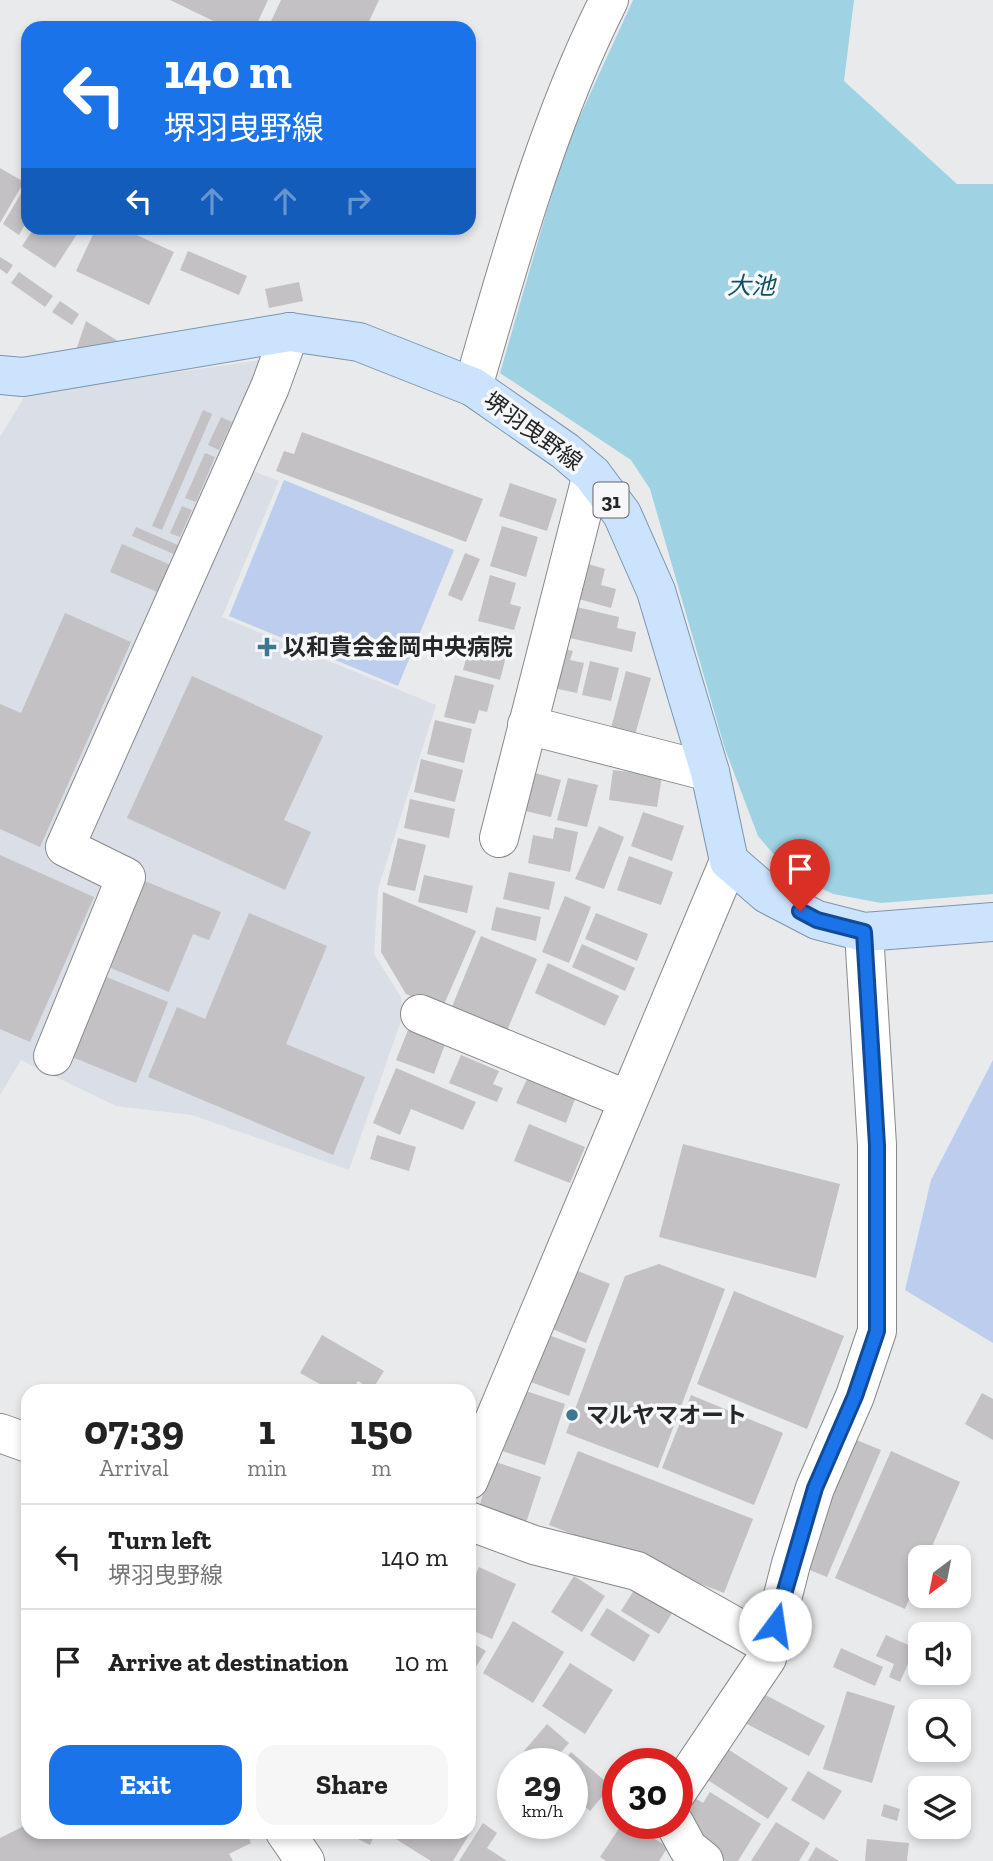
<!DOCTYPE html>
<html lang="en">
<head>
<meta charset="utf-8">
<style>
  :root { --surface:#fff; --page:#f6f6f6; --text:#222; --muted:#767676; --line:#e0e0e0; --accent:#1a73e8 }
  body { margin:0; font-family:"Zilla Slab","Noto Sans JP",serif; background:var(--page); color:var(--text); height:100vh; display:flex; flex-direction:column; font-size:26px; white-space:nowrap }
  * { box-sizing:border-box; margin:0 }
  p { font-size:23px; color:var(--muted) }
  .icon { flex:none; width:38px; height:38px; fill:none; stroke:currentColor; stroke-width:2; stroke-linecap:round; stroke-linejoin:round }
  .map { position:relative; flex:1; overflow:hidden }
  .sheet { position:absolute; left:21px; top:1384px; width:455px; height:455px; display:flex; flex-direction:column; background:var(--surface); border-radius:21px; box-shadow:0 4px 10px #0003 }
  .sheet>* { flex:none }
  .banner { position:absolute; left:21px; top:21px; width:455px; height:214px; border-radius:21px; box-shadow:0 4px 10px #0003; background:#1a73e8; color:#fff; overflow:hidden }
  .needle { width:46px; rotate:212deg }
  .fabs { position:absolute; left:908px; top:1545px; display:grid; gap:14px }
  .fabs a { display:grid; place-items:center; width:63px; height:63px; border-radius:14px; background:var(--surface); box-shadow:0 4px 10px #0003; font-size:35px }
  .speed { position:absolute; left:497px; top:1748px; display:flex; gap:14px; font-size:35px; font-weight:700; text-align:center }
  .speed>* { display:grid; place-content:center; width:91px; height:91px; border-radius:50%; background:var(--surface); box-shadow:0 4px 10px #0003; line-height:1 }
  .speed small { font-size:18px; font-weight:400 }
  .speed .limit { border:10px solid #d22; background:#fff; color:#111 }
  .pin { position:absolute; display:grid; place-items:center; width:60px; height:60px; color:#fff; margin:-72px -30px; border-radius:50% 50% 50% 0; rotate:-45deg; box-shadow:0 0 7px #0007 }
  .pin .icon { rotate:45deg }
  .me { position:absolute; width:77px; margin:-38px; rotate:14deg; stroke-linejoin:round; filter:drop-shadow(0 0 5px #0008) }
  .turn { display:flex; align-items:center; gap:24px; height:147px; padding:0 28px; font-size:32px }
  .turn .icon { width:91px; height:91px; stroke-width:2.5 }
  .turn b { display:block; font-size:49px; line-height:60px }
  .lanes { display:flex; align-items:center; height:66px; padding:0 28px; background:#0003; justify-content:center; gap:35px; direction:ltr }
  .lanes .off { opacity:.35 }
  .eta { display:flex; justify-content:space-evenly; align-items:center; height:119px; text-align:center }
  .eta b { font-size:42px; font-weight:700; line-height:49px }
  .action { display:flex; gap:14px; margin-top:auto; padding:14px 28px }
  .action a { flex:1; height:80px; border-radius:21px; background:var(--accent); color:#fff; font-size:28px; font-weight:700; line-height:80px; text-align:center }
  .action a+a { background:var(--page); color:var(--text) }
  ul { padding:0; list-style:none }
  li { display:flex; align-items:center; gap:21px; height:105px; padding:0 28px; border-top:2px solid var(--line) }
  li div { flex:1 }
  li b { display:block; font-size:26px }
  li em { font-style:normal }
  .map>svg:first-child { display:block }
  .built { fill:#d9dee7 }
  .green { fill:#bccdee }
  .water { fill:#9fd3e4 }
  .building { fill:#c3c1c3 }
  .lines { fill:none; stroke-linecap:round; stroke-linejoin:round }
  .minor-casing { stroke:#86888a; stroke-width:40 }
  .major-casing { stroke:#7b95b2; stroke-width:40 }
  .minor { stroke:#fff; stroke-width:38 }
  .major { stroke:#cce3fe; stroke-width:38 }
  .route-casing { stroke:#114b97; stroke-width:18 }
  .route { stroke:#1a73e8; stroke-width:12 }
  .poi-dot { fill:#3d7890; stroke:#f6f7f9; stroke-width:2.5 }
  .labels { text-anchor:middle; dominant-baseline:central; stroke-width:7; stroke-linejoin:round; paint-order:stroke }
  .shield { fill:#f6f7f9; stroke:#646566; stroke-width:2 }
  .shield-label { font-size:21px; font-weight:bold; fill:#252627 }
  .street-label { font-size:23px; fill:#252627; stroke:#f6f7f9 }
  .poi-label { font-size:23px; font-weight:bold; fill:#252627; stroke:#f6f7f9; text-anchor:start }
  .water-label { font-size:24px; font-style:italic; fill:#0a5264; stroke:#f6f7f9 }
</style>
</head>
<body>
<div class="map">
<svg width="993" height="1861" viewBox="0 0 993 1861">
  <rect width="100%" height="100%" fill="#e8eaec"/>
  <path class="built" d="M303 354 253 471 279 481 222 617 436 705 378 889 374 954 401 997 402 1018 349 1170 192 1115 116 1106 21 1060 0 1095V437L26 394Z"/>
  <g class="green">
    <path d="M284 480 454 550 398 686 229 616Z"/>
    <path d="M993 1060V1343L905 1290 931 1180Z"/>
  </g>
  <path class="water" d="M633 0H854L844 81 957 184H993V894L881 903 833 894 790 873 758 836 725 749 650 489 631 460 500 373 564 151Z"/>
  <g class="building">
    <path d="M170 0H268L255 28H228Z"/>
    <path d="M281 0H379L366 28H268Z"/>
    <path d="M0 168 24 182 0 223Z"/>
    <path d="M23 190 28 193V219L19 235 3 224Z"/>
    <path d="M34 228H81L55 268 22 246Z"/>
    <path d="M96 228H121L174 252 149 305 76 271Z"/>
    <path d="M188 251 247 276 239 295 180 270Z"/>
    <path d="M0 257 13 265 7 274 0 269Z"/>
    <path d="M19 272 53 296 45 307 11 283Z"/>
    <path d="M299 282 303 301 269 308 265 289Z"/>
    <path d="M60 301 79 314 72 325 52 312Z"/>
    <path d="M86 321 118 341 75 353Z"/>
    <path d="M203 410 212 414 162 530 152 526Z"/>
    <path d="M221 417 232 422 219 450 208 445Z"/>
    <path d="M302 432 483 499 466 542 276 471 284 451 294 454Z"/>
    <path d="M205 453 215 457 196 502 185 498Z"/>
    <path d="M510 483 557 499 547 531 499 516Z"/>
    <path d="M182 506 192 510 180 537 170 533Z"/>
    <path d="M502 526 538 537 526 577 490 566Z"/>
    <path d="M136 527 180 546 176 555 132 536Z"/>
    <path d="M122 544 173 566 162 594 110 572Z"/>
    <path d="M465 553 480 559 462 601 448 595Z"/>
    <path d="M578 561 605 569 601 585 616 589 611 608 568 596Z"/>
    <path d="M490 575 516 583 510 604 521 607 514 630 478 621Z"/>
    <path d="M568 605 619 617 617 628 636 632 632 652 561 636Z"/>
    <path d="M65 613 131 642 40 847 0 829V704L21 713Z"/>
    <path d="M472 636 509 645 500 680 463 670Z"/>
    <path d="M552 646 573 651 570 660 584 663 577 693 544 686Z"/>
    <path d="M590 661 619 668 611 701 582 695Z"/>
    <path d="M626 671 651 678 635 735 611 728Z"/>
    <path d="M455 675 494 685 487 712 479 710 475 724 444 717Z"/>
    <path d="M192 676 323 736 284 820 311 832 285 890 127 818Z"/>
    <path d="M435 720 472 729 464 763 427 754Z"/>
    <path d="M421 759 463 770 455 802 414 792Z"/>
    <path d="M613 770 662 776 657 807 609 800Z"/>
    <path d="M527 771 561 780 551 817 517 809Z"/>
    <path d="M568 778 598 785 587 827 557 820Z"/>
    <path d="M410 799 455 809 449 838 404 828Z"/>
    <path d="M643 812 684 826 672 861 631 846Z"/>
    <path d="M599 826 624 837 604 889 575 879Z"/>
    <path d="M555 827 578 832 570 872 528 863 533 835 553 839Z"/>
    <path d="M398 838 426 845 415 891 387 885Z"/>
    <path d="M0 855 94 897 30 1042 0 1029Z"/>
    <path d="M629 856 673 872 661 905 617 890Z"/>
    <path d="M509 872 555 882 549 910 503 899Z"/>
    <path d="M424 875 473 886 467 913 418 902Z"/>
    <path d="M142 880 221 912 209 940 193 934 169 992 106 966Z"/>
    <path d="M383 892 476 931 442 1009 406 994 381 952Z"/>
    <path d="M565 896 591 907 569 963 542 952Z"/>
    <path d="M496 907 541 917 536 941 491 930Z"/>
    <path d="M249 913 327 946 286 1044 365 1077 333 1155 148 1077 177 1007 205 1019Z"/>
    <path d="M596 913 648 934 637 961 585 939Z"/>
    <path d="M481 936 537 959 506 1033 451 1009Z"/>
    <path d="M582 944 635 968 625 991 572 967Z"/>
    <path d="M548 963 619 996 605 1026 535 993Z"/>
    <path d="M104 976 168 1002 136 1083 72 1057Z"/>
    <path d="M408 1030 445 1044 434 1074 396 1060Z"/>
    <path d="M461 1055 499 1071 493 1084 503 1088 497 1102 449 1083Z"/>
    <path d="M396 1068 476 1102 463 1130 411 1109 400 1135 373 1123Z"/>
    <path d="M527 1079 575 1099 566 1123 516 1103Z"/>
    <path d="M529 1124 585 1147 570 1183 514 1161Z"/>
    <path d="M377 1135 416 1147 409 1171 370 1159Z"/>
    <path d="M683 1144 840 1184 816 1278 659 1237Z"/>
    <path d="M659 1264 725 1289 658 1468 566 1433 625 1276Z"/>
    <path d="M573 1269 610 1284 586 1343 550 1328Z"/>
    <path d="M734 1291 844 1336 807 1429 697 1384Z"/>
    <path d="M546 1334 586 1349 569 1396 528 1381Z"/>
    <path d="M322 1335 384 1371 372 1390 358 1381 352 1391H332L300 1373Z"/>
    <path d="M520 1389 565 1404 545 1465 499 1450Z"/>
    <path d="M982 1393 993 1399V1440L965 1424Z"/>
    <path d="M691 1395 783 1433 754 1505 662 1468Z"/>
    <path d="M854 1439 881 1450 827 1577 800 1566Z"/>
    <path d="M578 1451 753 1519 724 1593 549 1525Z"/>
    <path d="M891 1451 960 1482 927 1558H920V1573L905 1609 835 1578Z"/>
    <path d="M493 1461 541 1477 525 1526 478 1511Z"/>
    <path d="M479 1567 516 1584 492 1639 469 1629V1589Z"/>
    <path d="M574 1576 605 1596 582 1632 551 1612Z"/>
    <path d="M636 1587 674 1610 659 1634 621 1611Z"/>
    <path d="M607 1608 650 1635 634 1662 590 1635Z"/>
    <path d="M513 1621 564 1652 533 1703 483 1673Z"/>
    <path d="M886 1635 915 1648 900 1682 889 1677 894 1664 876 1656Z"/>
    <path d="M469 1641 486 1651 472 1673 469 1671Z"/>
    <path d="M841 1648 883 1667 875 1686 833 1667Z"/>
    <path d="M570 1663 613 1690 585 1734 542 1706Z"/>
    <path d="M754 1689 825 1726 809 1756 739 1720Z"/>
    <path d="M847 1691 895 1706 872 1783 823 1769Z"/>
    <path d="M547 1724 569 1743 551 1764H540L524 1751Z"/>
    <path d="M723 1746 788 1788 768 1819 703 1777Z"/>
    <path d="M571 1752 611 1786 590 1811 572 1796V1764H561Z"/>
    <path d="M808 1771 842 1791 824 1820 791 1800Z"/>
    <path d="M710 1792 761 1824 738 1861H726L690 1839 677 1816 690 1795 703 1803Z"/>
    <path d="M884 1804 900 1809 897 1821 881 1816Z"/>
    <path d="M776 1822 810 1843 799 1861H751Z"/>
    <path d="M483 1823 497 1833 487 1848 507 1861H459Z"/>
    <path d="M28 1824V1832H246L251 1843 229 1854 233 1861H0V1838Z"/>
    <path d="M622 1824H630L668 1847 659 1861H606L600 1857Z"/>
    <path d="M469 1826 473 1828 453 1861H431L391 1836 393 1832H469Z"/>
    <path d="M344 1832H376L370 1845Z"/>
    <path d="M867 1839 909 1843 907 1861H865Z"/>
    <path d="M816 1847 839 1861H808Z"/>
  </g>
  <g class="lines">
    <defs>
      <g id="minor">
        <path d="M473 387C511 256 547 123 609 0"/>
        <path d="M527 725 710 772"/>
        <path d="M499 838 592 474"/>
        <path d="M420 1014 628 1100"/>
        <path d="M53 1056 126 877 65 847 270 387 290 332"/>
        <path d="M0 1433 28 1443"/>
        <path d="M469 1480 729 861"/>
        <path d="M469 1521 534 1545 637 1571 770 1646"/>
        <path d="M677 1792 767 1658 791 1564 815 1488 855 1396 877 1331V1145L864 932"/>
        <path d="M675 1824 688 1848 704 1861"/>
        <path d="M285 1832 305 1861"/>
      </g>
      <path id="major" d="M0 375 23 377 290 332 359 342 473 387 565 451 592 474 622 514 656 591 710 772 729 861 767 894 817 920 864 932 993 922"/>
    </defs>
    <use href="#minor" class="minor-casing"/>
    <use href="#major" class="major-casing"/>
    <use href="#minor" class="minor"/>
    <use href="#major" class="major"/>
  </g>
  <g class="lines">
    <defs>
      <path id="route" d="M775 1625 815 1488 855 1396 877 1331V1145L864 932 817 920 800 911"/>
    </defs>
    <use href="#route" class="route-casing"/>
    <use href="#route" class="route"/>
  </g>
  <g class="poi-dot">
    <path d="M263.5 636.5h7v7h7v7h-7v7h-7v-7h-7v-7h7z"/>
    <circle cx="572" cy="1415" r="7"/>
  </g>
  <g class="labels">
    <rect class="shield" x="593.5" y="482.5" width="35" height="35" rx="5"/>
    <g class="shield-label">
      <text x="611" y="500">31</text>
    </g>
    <g class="street-label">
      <text transform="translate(533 431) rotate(36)">堺羽曳野線</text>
    </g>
    <g class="poi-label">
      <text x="283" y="647">以和貴会金岡中央病院</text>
      <text x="586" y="1415">マルヤマオート</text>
    </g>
    <g class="water-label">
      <text x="751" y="285">大池</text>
    </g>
  </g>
</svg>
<div class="fabs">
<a><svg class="needle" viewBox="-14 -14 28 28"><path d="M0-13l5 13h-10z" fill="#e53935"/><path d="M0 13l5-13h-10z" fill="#767676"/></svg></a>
<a><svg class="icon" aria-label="sound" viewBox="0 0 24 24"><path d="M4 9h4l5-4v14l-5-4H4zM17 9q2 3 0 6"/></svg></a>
<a><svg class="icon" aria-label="search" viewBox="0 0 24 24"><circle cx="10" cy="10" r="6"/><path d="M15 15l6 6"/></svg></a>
<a><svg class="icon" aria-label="layers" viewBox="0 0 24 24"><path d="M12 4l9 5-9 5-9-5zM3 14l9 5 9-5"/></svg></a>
</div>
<div class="speed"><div>29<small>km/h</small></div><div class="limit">30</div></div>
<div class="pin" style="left:800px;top:911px;background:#d93025"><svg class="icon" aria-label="arrive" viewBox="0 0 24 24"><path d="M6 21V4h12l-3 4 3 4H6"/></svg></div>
<svg class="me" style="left:775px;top:1625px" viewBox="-20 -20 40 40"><circle r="19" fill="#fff"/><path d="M0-13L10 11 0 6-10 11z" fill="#1a73e8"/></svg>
<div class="banner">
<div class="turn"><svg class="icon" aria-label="left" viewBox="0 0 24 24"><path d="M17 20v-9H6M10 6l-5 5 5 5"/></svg><div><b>140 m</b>堺羽曳野線</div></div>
<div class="lanes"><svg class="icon" aria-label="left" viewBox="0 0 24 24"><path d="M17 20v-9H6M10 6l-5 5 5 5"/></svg><svg class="icon off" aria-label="ahead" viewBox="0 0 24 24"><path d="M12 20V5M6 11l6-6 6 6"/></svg><svg class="icon off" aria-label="ahead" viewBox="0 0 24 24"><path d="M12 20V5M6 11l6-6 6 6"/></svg><svg class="icon off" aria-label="right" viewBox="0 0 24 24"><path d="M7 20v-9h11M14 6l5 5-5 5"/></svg></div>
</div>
<section class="sheet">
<div class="eta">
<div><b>07:39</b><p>Arrival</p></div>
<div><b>1</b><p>min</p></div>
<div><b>150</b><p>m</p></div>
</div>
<ul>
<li><svg class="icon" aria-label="left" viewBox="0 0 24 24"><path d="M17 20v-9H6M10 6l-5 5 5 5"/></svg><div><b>Turn left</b><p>堺羽曳野線</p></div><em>140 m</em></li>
<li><svg class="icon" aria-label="arrive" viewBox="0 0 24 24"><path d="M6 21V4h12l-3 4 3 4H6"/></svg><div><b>Arrive at destination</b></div><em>10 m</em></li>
</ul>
<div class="action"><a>Exit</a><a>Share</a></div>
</section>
</div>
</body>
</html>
